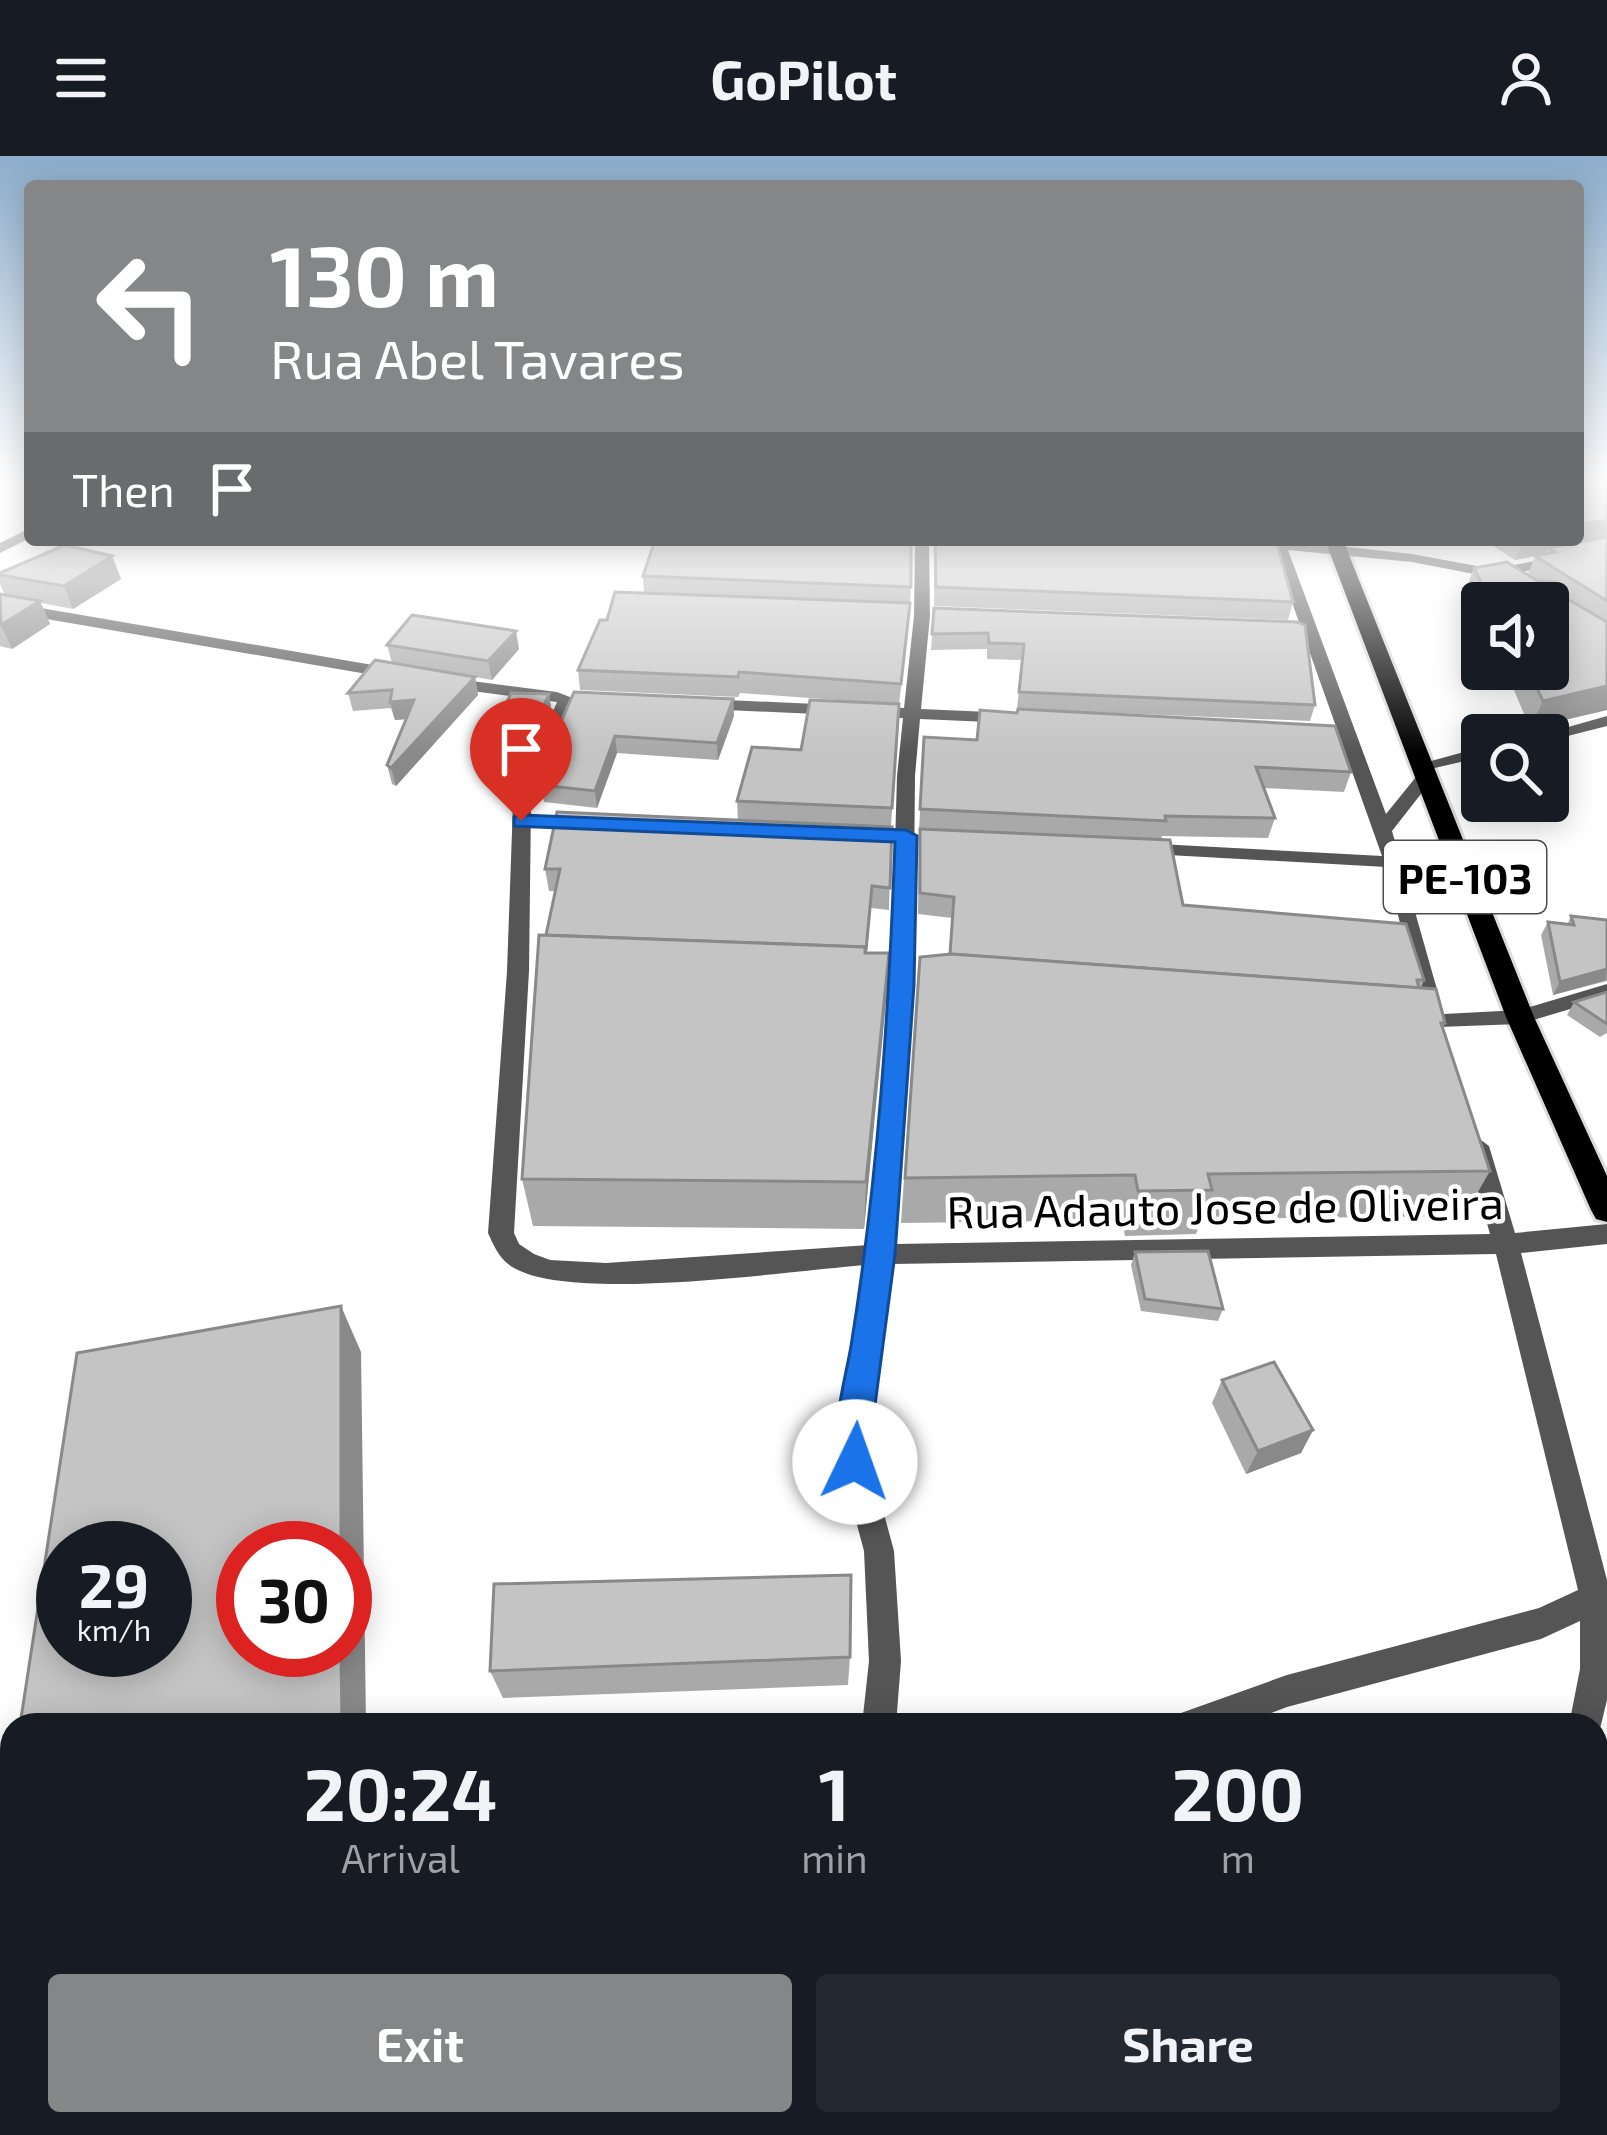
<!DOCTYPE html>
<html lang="en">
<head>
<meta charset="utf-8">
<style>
  :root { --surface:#171b24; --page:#242831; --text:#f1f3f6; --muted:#9ea1a6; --accent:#858687 }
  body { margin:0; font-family:"Exo 2",sans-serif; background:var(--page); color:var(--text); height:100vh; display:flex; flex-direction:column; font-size:45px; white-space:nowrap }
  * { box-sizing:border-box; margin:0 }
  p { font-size:39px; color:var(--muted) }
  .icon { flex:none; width:66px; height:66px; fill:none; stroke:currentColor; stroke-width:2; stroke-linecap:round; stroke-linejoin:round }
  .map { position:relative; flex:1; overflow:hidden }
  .panel { position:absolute; left:0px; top:1557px; width:1608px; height:423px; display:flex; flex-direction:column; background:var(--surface); border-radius:36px 36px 0 0; box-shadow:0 6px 30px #0003 }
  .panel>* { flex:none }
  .guide { position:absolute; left:24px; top:24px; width:1560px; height:366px; border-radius:12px; box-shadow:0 6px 30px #0003; background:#858687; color:#fff; overflow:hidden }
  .buttons { position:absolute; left:1461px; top:426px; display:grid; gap:24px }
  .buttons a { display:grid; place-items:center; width:108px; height:108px; border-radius:12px; background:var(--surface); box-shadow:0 6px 30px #0003; font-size:60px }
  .speed { position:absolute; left:36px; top:1365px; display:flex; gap:24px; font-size:60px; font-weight:700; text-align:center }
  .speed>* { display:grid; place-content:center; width:156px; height:156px; border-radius:50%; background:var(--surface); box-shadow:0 6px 30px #0003; line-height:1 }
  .speed small { font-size:30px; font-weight:400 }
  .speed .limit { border:18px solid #d22; background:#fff; color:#111 }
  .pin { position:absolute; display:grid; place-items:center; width:102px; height:102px; color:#fff; margin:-123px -51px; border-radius:50% 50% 50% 0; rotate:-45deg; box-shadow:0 0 12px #0007 }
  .pin .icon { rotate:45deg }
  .me { position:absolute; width:132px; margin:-66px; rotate:3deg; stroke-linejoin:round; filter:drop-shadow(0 0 9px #0008) }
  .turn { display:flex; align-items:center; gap:42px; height:252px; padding:0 48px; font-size:54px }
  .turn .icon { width:156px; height:156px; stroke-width:2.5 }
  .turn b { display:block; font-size:84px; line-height:102px }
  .then { display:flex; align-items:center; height:114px; padding:0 48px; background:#0003; gap:24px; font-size:45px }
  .eta { display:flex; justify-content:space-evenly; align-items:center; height:204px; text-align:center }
  .eta b { font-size:72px; font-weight:700; line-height:84px }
  .action { display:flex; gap:24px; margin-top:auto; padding:24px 48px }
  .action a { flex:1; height:138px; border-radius:12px; background:var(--accent); color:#fff; font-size:48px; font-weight:700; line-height:138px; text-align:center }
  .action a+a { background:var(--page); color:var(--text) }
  header { display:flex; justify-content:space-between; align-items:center; height:156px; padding:0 48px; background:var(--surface); font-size:54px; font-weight:700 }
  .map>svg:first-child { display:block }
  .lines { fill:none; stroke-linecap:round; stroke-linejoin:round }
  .primary-casing { stroke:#dbdbdb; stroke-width:6 }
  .trunk-casing { stroke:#dbdbdb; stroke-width:6 }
  .minor { fill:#555; fill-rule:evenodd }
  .tertiary { fill:#555; fill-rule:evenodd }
  .primary { fill:#000; fill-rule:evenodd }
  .trunk { fill:#000; fill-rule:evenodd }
  .wall { fill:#a9a9a9 }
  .shaded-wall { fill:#898989 }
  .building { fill:#c4c4c4; stroke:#898989; stroke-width:3; fill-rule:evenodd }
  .route { fill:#1a73e8; stroke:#114b97; stroke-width:3 }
  .labels { text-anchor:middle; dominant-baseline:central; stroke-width:9; stroke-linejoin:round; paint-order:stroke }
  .shield { fill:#fff; stroke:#4c4c4c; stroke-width:3 }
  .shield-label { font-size:42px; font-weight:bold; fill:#000 }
  .street-label { font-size:45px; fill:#000; stroke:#fff }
</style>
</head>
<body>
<header><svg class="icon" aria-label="menu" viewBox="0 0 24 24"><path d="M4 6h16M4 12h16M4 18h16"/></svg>GoPilot<svg class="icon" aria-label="person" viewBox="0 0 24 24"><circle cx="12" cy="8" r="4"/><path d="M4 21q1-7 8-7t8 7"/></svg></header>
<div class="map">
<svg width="1607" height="1979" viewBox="0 0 1607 1979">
  <rect width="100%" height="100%" fill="#fff"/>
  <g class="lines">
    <defs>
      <path id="primary" d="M1325 384H1343L1534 861 1607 1020V1066L1596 1063 1591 1054 1506 861Z"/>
      <g id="trunk">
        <path d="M1607 1812V1866L1596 1870V1817Z"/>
        <path d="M1237 1968H1317L1313 1979H1232Z"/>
      </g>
    </defs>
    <use href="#primary" class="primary-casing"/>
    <use href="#trunk" class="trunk-casing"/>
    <g class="minor">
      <path d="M915 384H929L930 460 921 553 1012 557 1021 562 1012 567 920 563 915 620 913 829 895 1088 1490 1078 1465 990 1477 981 1489 990 1515 1077 1607 1068V1088L1521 1097 1607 1424V1544L1598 1581 1596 1569H1569L1580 1513V1465L1541 1483 1287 1551 1239 1569H1176L1181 1557 1287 1519 1539 1452 1578 1434 1496 1098 892 1108 871 1251 870 1306 894 1395 901 1505 896 1569H862L869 1505 864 1395 840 1306 843 1251 866 1109C789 1115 577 1146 516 1113 500 1105 495 1092 488 1077L507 815 513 648 557 546 449 532 441 527 449 522 557 536 575 543 531 648 529 815 514 1077 519 1088 534 1098 550 1104 606 1107 869 1089 891 829 897 620 903 562 705 553 697 548 705 543 904 552 914 460Z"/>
      <path d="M1284 384 1412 398 1493 413 1607 391V399L1506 419 1548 447H1530L1489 421 1412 406 1288 394 1386 658 1420 616H1432L1435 620 1392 675 1444 858 1520 854 1607 828V842L1520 868 1411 872 1408 867 1411 862 1423 859 1386 711 1132 697 1129 693 1139 687 1382 700 1273 393 1258 388 1264 384Z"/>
      <path d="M0 445 396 513 404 518 396 523 0 455Z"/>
      <path d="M1607 560V570L1548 585V579H1540Z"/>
      <path d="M1482 591V601L1422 615 1413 610Z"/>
      <path d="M853 1968H904L899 1979H853Z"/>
    </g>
    <path class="tertiary" d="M30 372V382L0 397V387Z"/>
    <use href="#primary" class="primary"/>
    <use href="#trunk" class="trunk"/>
  </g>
  <g class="wall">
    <path d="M1607 321V554L1530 572 1505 513H1548V447H1482V476L1464 438 1474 412 1528 418 1535 400 1545 398 1515 404 1484 384H1578Z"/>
    <path d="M934 384H1276L1293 446 1288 464 934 450Z"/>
    <path d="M112 400 121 423 73 453 41 447 50 468 12 493 0 490V438L5 439 0 428V417Z"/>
    <path d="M643 420 911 431 909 467 899 548 891 670 889 754 871 752 867 797H889L864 1073 533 1070 522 1023 546 779 556 735H549L545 713 738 664 737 645 801 594 877 547 740 537 738 541 580 534 578 514 607 464 644 438Z"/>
    <path d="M934 452 1315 549 1310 565 1017 553 1022 504 987 503V493L931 494Z"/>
    <path d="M387 489 519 493 492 524 475 521 478 539 396 630 392 628 387 609 406 563 395 564 391 552 353 555 348 537 392 507Z"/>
    <path d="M574 536 733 543 734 560 718 604 617 597 597 652 544 646 541 629 544 624 542 610Z"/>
    <path d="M551 550 520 621 486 614 483 601Z"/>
    <path d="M924 581 1351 616 1344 636 1264 632 1275 662 1268 682 1162 680 1161 684 1183 749 1424 824 1421 832 1445 867 1443 872 1490 1015 1464 1060 1202 1063 1196 1078 1125 1080 1122 1064 901 1067 916 846 950 799 952 762 918 758 919 674Z"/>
    <path d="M1571 760 1607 764V825L1553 839 1541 779 1548 766 1567 769Z"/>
    <path d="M1607 836V877L1600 881 1567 859 1574 846Z"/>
    <path d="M1135 1096 1223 1153 1218 1165 1141 1155 1131 1109Z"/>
    <path d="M1222 1224 1313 1274 1301 1297 1246 1318 1212 1247Z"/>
    <path d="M850 1501 848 1529 503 1542 490 1515Z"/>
  </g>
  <g class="shaded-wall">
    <path d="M1607 364V385L1548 392 1545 398 1515 404 1523 384H1578V369Z"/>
    <path d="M112 400 121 423 73 453 64 430Z"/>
    <path d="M40 445 50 468 12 493 1 469Z"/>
    <path d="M516 475 519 493 492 524 488 505Z"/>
    <path d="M475 521 478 539 396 630 391 612Z"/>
    <path d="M1607 530V554L1530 572 1543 545Z"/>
    <path d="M549 538 551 550 520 621 517 609Z"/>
    <path d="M733 543 734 560 718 604 717 587Z"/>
    <path d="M414 544 418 562 395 564 390 546Z"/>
    <path d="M615 580 617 597 597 652 595 635Z"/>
    <path d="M889 797 886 846 864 1073 866 1026Z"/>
    <path d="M1607 813 1606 824 1553 839 1560 826Z"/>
    <path d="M341 1150 361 1196 366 1569H342L341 1494H345V1392H341Z"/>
    <path d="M1313 1274 1301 1297 1246 1318 1258 1295Z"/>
    <rect x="342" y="1968" width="30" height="11"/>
  </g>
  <g class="building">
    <path d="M1578 321H1607V364L1578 369Z"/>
    <path d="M1607 381V445L1535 400 1555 396 1548 392Z"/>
    <path d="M655 384H911V431L643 420Z"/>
    <path d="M935 384H1276L1293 446 936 431Z"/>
    <path d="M65 389 112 400 64 430 0 419V417Z"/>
    <path d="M1507 406 1538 425 1555 426 1557 437 1607 466V530L1543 545 1528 513H1548V447H1491L1474 412Z"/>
    <path d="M615 436 910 447 901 528 739 516 738 521 578 514 600 464H607Z"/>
    <path d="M0 438 40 445 1 469Z"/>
    <path d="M934 452 1297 466 1305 469 1315 549 1019 536 1024 488 989 487 988 477 932 478Z"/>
    <path d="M412 459 516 475 488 505 387 489Z"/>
    <path d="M375 504 475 521 391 612 387 609 414 544 390 546 392 534 348 537Z"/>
    <path d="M574 536 733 543 717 587 615 580 595 635 541 629 550 612 542 610Z"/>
    <path d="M511 537 549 538 517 609 483 601Z"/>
    <path d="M810 544 899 548 892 652 737 645 752 591 801 594Z"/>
    <path d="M1018 553 1335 570 1351 616 1256 611 1275 662 1165 660 1166 665 920 653 924 581 977 584 980 554 1017 557Z"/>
    <path d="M557 656 892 671 890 732 872 730 866 794 865 791 546 779 560 713H545Z"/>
    <path d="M920 673 1170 684 1183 749 1406 768 1424 824H1417L1419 832 950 798 954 741 920 737Z"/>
    <path d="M1571 760 1607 764V813L1560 826 1548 766 1574 769Z"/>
    <path d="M539 779 865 791V797H889L866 1026 522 1023Z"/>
    <path d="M951 798 1436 833 1445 867H1441L1490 1015 1208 1018 1212 1034 1138 1035 1135 1019 905 1022 920 801Z"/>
    <path d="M1607 836V868L1574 846Z"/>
    <path d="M1208 1095 1223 1153 1145 1143 1135 1096Z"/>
    <path d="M341 1150V1392H243V1494H341L342 1569H20L77 1197ZM63 1392H165V1494H63Z"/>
    <path d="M1274 1206 1313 1274 1258 1295 1222 1224Z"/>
    <path d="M851 1419 850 1501 490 1515 494 1428Z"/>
    <path d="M12 1620V1968H342V1979H0V1697Z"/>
  </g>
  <linearGradient id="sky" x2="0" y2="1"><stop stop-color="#8cadcc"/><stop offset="0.54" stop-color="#fff"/><stop offset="1" stop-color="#fff" stop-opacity="0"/></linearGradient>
  <rect width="1607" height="598" fill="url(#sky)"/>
  <path class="route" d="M521 659 906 674 917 680 914 829 895 1098 866 1317 855 1321 843 1317C827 1283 845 1226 851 1190 878 1023 889 855 895 686L514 670V661Z"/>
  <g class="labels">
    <rect class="shield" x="1384" y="685" width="162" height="72" rx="9"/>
    <g class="shield-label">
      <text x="1465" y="721">PE-103</text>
    </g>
    <g class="street-label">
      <text transform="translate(1225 1050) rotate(-1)">Rua Adauto Jose de Oliveira</text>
    </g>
  </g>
</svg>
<div class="buttons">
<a><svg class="icon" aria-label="sound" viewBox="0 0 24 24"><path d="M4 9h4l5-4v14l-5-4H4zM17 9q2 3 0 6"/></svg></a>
<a><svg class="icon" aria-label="search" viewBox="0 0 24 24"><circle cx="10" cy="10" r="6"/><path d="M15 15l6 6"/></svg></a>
</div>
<div class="speed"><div>29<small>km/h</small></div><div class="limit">30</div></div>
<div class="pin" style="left:521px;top:665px;background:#d93025"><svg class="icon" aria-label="arrive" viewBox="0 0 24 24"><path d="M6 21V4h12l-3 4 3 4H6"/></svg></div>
<svg class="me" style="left:855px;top:1306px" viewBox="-20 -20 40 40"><circle r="19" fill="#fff"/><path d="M0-13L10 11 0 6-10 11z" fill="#1a73e8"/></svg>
<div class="guide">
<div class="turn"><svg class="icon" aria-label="left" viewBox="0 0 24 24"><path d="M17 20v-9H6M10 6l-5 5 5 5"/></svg><div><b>130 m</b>Rua Abel Tavares</div></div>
<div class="then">Then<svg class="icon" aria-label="arrive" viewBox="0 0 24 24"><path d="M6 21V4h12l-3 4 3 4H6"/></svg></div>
</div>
<section class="panel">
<div class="eta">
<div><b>20:24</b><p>Arrival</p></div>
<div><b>1</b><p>min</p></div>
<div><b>200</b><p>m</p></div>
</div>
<div class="action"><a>Exit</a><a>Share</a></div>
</section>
</div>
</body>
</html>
